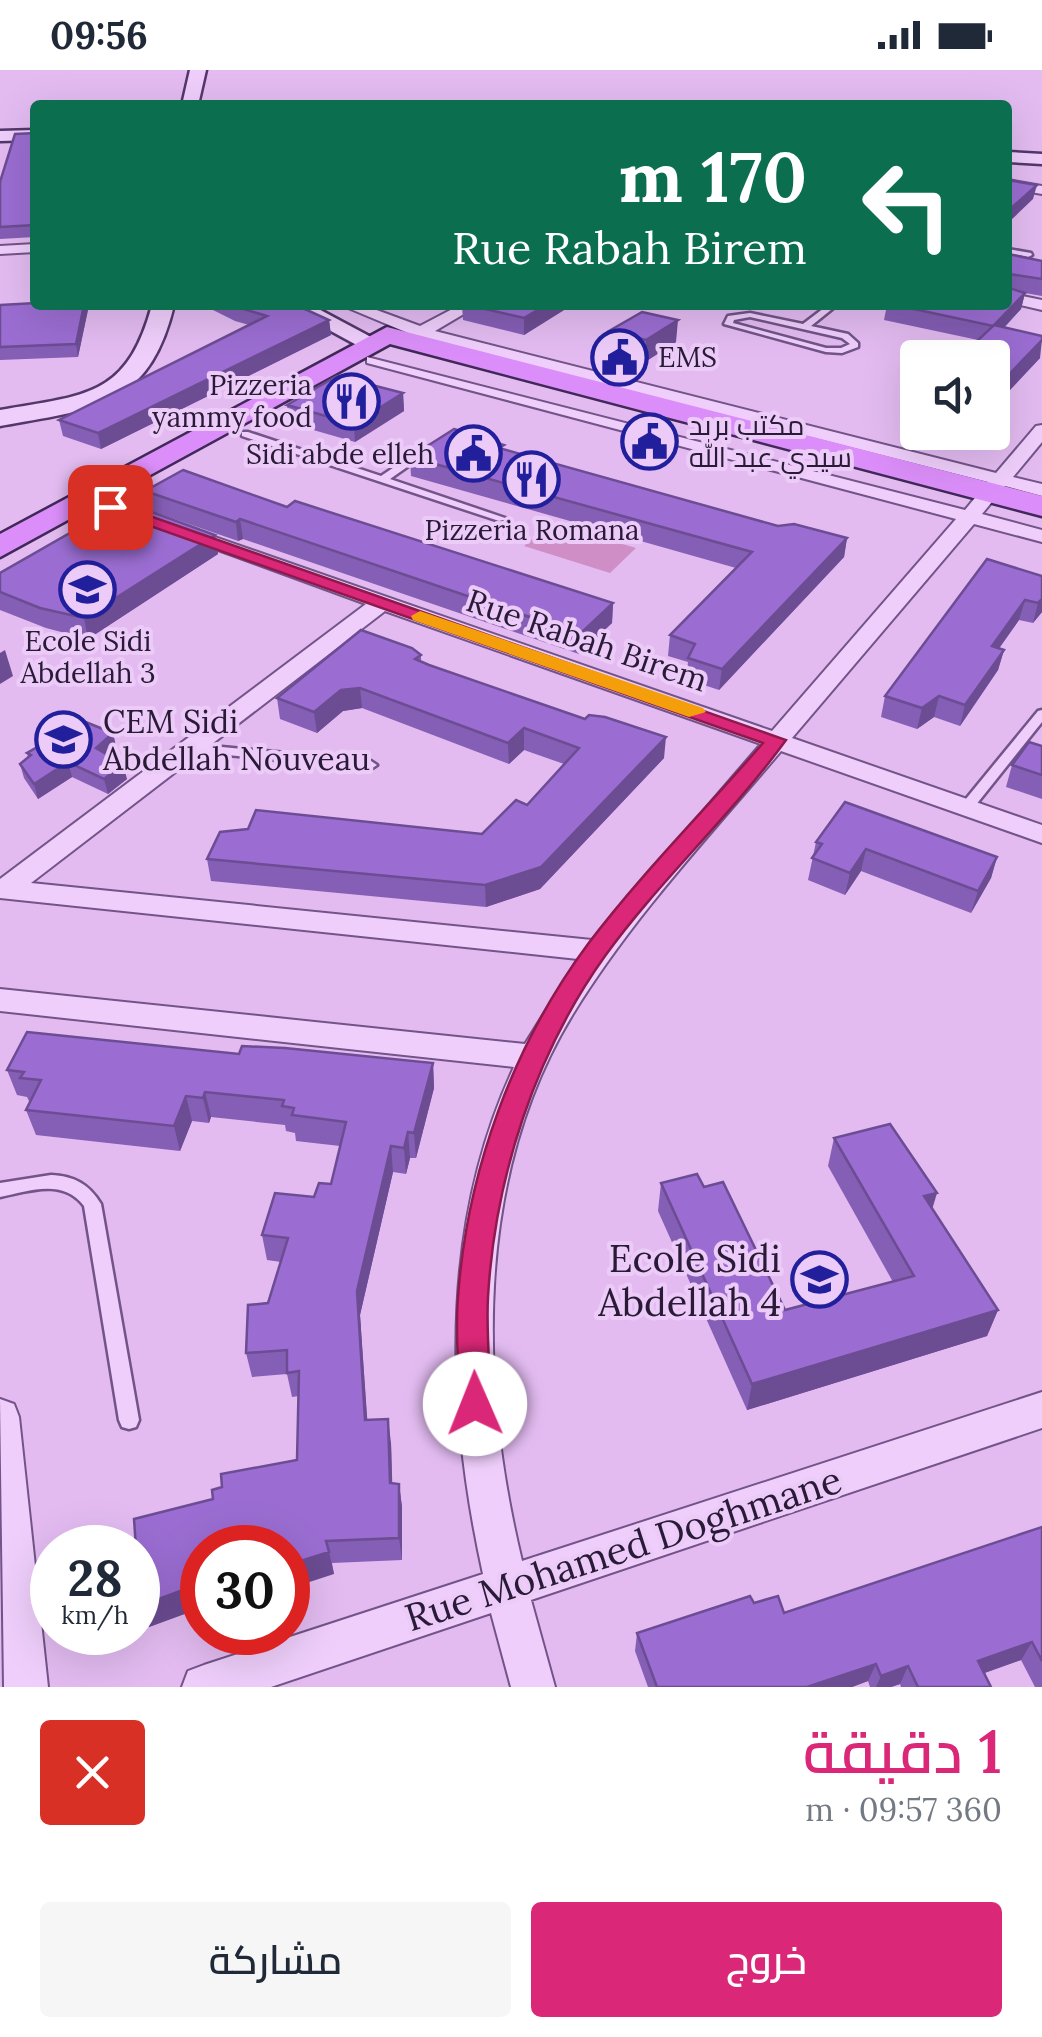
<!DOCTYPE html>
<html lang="ar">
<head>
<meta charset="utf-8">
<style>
  :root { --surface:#fff; --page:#f6f6f7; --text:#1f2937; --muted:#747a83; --accent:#db2777 }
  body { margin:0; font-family:Lora,Cairo,serif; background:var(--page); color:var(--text); direction:rtl; height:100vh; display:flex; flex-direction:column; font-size:38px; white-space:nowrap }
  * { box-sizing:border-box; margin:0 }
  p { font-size:32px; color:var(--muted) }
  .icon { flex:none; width:55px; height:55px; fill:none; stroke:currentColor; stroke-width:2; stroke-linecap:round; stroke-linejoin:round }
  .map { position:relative; height:1617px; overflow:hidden; direction:ltr }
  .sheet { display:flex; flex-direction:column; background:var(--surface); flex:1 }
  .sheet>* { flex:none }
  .hud { position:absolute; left:30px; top:30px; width:982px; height:210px; border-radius:10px; box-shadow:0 10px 40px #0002; direction:rtl; background:#0b6e4f; color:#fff; overflow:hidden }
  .controls { position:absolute; left:900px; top:270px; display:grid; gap:20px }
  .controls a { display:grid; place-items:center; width:110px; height:110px; border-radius:10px; background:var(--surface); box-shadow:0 10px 40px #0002; font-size:50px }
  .speed { position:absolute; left:30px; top:1455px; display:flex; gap:20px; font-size:50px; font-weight:700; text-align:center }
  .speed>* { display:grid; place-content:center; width:130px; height:130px; border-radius:50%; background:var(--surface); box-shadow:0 10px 40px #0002; line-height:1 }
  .speed small { font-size:25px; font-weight:400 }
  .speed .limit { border:15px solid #d22; background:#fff; color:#111 }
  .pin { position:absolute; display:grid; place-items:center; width:85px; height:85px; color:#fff; margin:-42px; border-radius:20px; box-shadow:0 5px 15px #0006 }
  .me { position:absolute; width:110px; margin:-55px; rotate:359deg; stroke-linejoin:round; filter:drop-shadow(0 0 8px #0008) }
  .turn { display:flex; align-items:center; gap:35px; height:210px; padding:0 40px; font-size:45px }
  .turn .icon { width:130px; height:130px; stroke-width:2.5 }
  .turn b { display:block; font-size:70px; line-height:85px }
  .round { display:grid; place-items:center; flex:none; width:105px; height:105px; border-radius:10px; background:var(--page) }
  .head { display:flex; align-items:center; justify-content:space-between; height:170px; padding:0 40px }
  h1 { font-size:60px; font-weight:600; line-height:75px; color:var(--accent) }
  .cta { display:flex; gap:20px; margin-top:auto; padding:20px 40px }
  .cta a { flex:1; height:115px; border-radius:10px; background:var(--accent); color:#fff; font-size:40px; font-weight:600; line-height:115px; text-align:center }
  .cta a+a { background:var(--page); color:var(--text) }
  .status { display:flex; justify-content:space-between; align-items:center; height:70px; padding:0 50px; background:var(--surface); direction:ltr }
  .status svg { height:28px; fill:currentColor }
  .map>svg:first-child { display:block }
  .green { fill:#cf8ec6 }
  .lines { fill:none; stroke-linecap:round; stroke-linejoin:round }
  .lane-casing { stroke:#725489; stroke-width:5 }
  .street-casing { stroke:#725489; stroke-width:4 }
  .secondary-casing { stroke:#53376b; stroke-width:5 }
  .primary-casing { stroke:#3f2956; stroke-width:5 }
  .lane { fill:#efcefb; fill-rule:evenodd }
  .street { fill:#efcefb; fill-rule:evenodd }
  .secondary { fill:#efcefb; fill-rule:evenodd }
  .primary { fill:#db8ef9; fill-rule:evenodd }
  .wall { fill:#855eb5 }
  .shaded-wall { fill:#6c4c93 }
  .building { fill:#9b6dd2; stroke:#6c4c93; stroke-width:2.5 }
  .route { fill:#db2777; stroke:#8e194d; stroke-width:2.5 }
  .slow { fill:#f59e0b }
  .labels { text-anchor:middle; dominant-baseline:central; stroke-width:8; stroke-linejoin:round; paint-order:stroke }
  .far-poi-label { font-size:28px; fill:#291a37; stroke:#eccbf8; text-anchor:start }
  .street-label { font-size:32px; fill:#291a37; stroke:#eccbf8 }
  .poi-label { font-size:32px; fill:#291a37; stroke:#eccbf8; text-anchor:start }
  .near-poi-label { font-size:38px; fill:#291a37; stroke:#eccbf8; text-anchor:end }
  .near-street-label { font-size:38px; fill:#291a37; stroke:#eccbf8 }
</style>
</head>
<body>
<div class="status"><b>09:56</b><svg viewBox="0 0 49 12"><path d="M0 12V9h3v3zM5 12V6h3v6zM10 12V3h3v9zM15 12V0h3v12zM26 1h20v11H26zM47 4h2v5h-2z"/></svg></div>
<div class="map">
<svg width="1042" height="1617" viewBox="0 0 1042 1617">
  <rect width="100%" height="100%" fill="#e3bbf1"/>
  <path class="green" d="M551 453 636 478 610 503 524 476Z"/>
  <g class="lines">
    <defs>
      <g id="lane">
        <path d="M1008 179 1031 183 1032 185 1028 187 1008 183Z"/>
        <path d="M828 235H837L811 256 848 264 858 273V277L842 283 826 282 724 254 728 246 750 243 803 254ZM750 247 842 268 850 274 841 278H826L733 253 734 250Z"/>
        <path d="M242 362H248L381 406 421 379H427V383L390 409 508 449 499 451 242 366Z"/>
        <path d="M1042 640V652L971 741H961L959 738 961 735 1038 641Z"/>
        <path d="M190 674 371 691 377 695 371 699 186 681 184 678 186 675Z"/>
        <path d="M51 1105C74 1106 89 1114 101 1134L139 1350 136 1357 129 1359 122 1357 119 1350 84 1136C63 1108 29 1121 0 1127V1113Z"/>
      </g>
      <g id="street">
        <path d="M1008 110 1042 116V124L1008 118Z"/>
        <path d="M35 174V182L0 184V176Z"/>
        <path d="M1008 223 1042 230V240L1008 232Z"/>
        <path d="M341 235H363L420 256 460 235H479L435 261 996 403 1036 356 1042 355V372L1013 407 1042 414V426L1005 416 982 444 1042 460V472L974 454 792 668 1042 755V773L781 681C709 766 632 848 573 944 474 1106 479 1312 522 1491L1042 1322V1358L531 1530 555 1617H511L491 1543 271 1617H182L188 1601 204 1595 483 1504C446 1336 440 1156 514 997L0 941V919L525 974 578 889 0 828V809L366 534 100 437 117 433 772 661 956 449 367 293V287L965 440 988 412 423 268 408 269V263ZM385 541 761 674 592 870 31 813Z"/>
        <path d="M0 1329 14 1334 19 1347 48 1617H4Z"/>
      </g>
      <g id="secondary">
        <path d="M190 0H206L198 35H182Z"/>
        <path d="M35 60V70L0 71V61Z"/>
        <path d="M1008 82 1042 84V94L1008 92Z"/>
        <path d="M152 235H174C149 339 93 339 0 356V340C85 325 127 328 152 235Z"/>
        <path d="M283 235H311L384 274 372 281 364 279Z"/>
      </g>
      <path id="primary" d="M387 257 1042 426V446L390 274 0 487V464Z"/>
    </defs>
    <use href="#lane" class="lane-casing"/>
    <use href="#street" class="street-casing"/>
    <use href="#secondary" class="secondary-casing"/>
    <use href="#primary" class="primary-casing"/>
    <use href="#lane" class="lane"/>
    <use href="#street" class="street"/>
    <use href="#secondary" class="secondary"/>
    <use href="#primary" class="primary"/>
  </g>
  <g class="wall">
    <path d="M35 63V167L0 169V112Z"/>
    <path d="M1008 184 1042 191V226L1025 223 1021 239 1004 258 1040 288 992 339V288L978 270 884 250 887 235H1008Z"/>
    <path d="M0 235H89L78 287 0 290Z"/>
    <path d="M203 235H296L329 250 331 265 101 379 63 366 59 350 249 255 235 251Z"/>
    <path d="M462 235H572L524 265 463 250Z"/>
    <path d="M609 261 676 272 645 292 608 283Z"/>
    <path d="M403 323 404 341 355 372 289 353 287 335Z"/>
    <path d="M918 326V358L909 353 913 330Z"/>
    <path d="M928 362H971L963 371Z"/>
    <path d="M504 379 778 456 847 468 844 487 719 620 686 609 688 592 668 586 670 565 736 498 411 406 410 387Z"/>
    <path d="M145 421 287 437 613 533 612 553 579 584 243 469 238 471 148 440Z"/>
    <path d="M215 465 218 484 88 569 46 558 0 540V503Z"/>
    <path d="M1042 506V542L1033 553 1019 550 999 578 1004 580 998 600 960 656 934 647 917 659 881 647 885 626Z"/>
    <path d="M421 585V591L664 688 540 819 486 837 211 811 207 789 482 764 527 735 564 694 524 680 509 694 362 638 343 641 317 663 280 649 277 628Z"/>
    <path d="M113 663 116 677 108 685 127 709 108 724 72 707 38 729 24 708 20 694 28 688 27 683Z"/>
    <path d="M1042 676V729L1006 717 1012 695Z"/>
    <path d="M816 772 997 787 991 808 971 843 861 801 845 825 808 810Z"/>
    <path d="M239 984 433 993 434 1018 416 1088H410L406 1104 393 1102 360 1245 367 1350 391 1373 392 1413 399 1414 402 1437V1490L332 1493 334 1504 202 1478V1546L201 1547 198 1539 149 1557 140 1536 213 1429 297 1390 299 1326 292 1327 287 1304 252 1307 246 1283 268 1233 281 1192 267 1190 262 1165 331 1114 340 1076 296 1071 295 1063 286 1061 285 1055 211 1047 209 1053 192 1051 180 1081 36 1065 26 1040 30 1033 27 1027 17 1025 7 1000Z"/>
    <path d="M834 1068 932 1138 998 1240 987 1266 747 1340 658 1141 661 1113 704 1117 785 1240 893 1212 828 1096Z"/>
    <path d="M1042 1457V1617H1035L1021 1590 984 1603 991 1617H901L900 1614 891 1617H870L868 1611 852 1617H648L635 1581 637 1563 754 1533 784 1543Z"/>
  </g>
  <g class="shaded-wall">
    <path d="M1037 115 1033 129 1008 153V141Z"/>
    <path d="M1025 223 1021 239 989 273 993 256Z"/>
    <path d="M84 235H89L78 287 76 274Z"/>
    <path d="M546 235H572L524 265V248Z"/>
    <path d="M329 250 331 265 101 379 98 363Z"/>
    <path d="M678 250 676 272 645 292 646 270Z"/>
    <path d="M1042 270 1040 288 992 339V322Z"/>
    <path d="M403 323 404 341 355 372 354 354Z"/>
    <path d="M240 449 243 469 238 471 236 452Z"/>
    <path d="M215 465 218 484 88 569 84 548Z"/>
    <path d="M847 468 844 487 719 620 722 599Z"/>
    <path d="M1042 529V542L1033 553 1038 533Z"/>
    <path d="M1025 530 1019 550 986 597 992 576Z"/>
    <path d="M613 533 612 553 579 584 580 564Z"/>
    <path d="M5 580 13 606 0 614V583Z"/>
    <path d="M1004 580 998 600 960 656 965 635Z"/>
    <path d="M360 618 362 638 343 641 317 663 314 642 341 620Z"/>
    <path d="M939 626 934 647 917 659 922 638Z"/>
    <path d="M524 658V680L509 694 508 673Z"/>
    <path d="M113 663 116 677 99 693 96 678Z"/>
    <path d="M666 667 664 688 540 819 486 837 485 815Z"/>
    <path d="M68 692 72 707 38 729 34 714Z"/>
    <path d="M123 694 127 709 108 724 104 709Z"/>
    <path d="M866 779 861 801 845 825 850 803Z"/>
    <path d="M997 787 991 808 971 843 978 821Z"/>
    <path d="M433 993 434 1018 416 1088 414 1063Z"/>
    <path d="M205 1022 211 1047 209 1053 203 1028Z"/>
    <path d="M186 1026 192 1051 180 1081 174 1056Z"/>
    <path d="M408 1062 410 1088 406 1104 404 1078Z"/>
    <path d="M391 1076 393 1102 360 1245 369 1374 365 1350 357 1221Z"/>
    <path d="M937 1123 929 1150 924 1126Z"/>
    <path d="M998 1240 987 1266 747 1340 752 1314Z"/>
    <path d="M388 1349 391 1373 393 1436 390 1413Z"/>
    <path d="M399 1414 402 1437V1490L399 1468Z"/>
    <path d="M329 1482 334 1504 288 1519V1495Z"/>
    <path d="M191 1517 202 1522V1546L201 1547 198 1539 149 1557 140 1536Z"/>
    <path d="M1032 1572 1021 1590 968 1609 978 1591Z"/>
    <path d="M876 1594 868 1611 852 1617H807Z"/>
    <path d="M908 1596 900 1614 891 1617H876L881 1606Z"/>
  </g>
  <g class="building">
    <path d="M35 63V155L0 157V112L15 64Z"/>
    <path d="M1008 110 1037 115 1008 141Z"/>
    <path d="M1008 184 1042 191V209L1009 204V218L1025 223 993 256 895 235H1008Z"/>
    <path d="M35 233V235H84L76 274 0 277V235Z"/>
    <path d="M230 235H296L329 250 98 363 59 350 267 246Z"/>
    <path d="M468 235H546L524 248Z"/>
    <path d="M642 242 678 250 646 270 609 261Z"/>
    <path d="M994 255 1042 266V270L992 322V288H959Z"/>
    <path d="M337 306 403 323 354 354 287 335Z"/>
    <path d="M454 359 504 375 499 378 778 456 794 454 847 468 722 599 688 588 695 574 670 565 752 482 410 387Z"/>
    <path d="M183 400 287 437 295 431 613 533 580 564 240 449 236 452 145 421Z"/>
    <path d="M124 432 215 465 84 548 40 538 0 522V503Z"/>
    <path d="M987 489 1042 506V529L1038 533 1025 530 992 576 1004 580 965 635 939 626 922 638 885 626Z"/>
    <path d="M361 560 412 578 421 585 415 589 429 595 585 649 589 645 605 647 666 667 541 797 485 815 207 789 220 762 248 759 256 740 482 764 516 730 527 735 579 678 524 658 508 673 360 618 341 620 314 642 277 628Z"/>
    <path d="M83 651 113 663 96 678 123 694 104 709 68 692 34 714 20 694 31 685 27 683Z"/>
    <path d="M1029 672 1042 676V705L1012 695Z"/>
    <path d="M845 732 997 787 978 821 866 779 850 803 812 788 822 774 816 772Z"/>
    <path d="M27 962 239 984 242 976 285 978 433 993 414 1063 408 1062 404 1078 391 1076 357 1221 365 1350 388 1349 390 1413 399 1414V1468L326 1471 329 1482 288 1495V1478H202V1522L193 1525 191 1517 140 1536 138 1478H136L134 1449 213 1429 212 1420 222 1417 221 1404 297 1390 299 1301 287 1303V1280L246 1283 248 1235 268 1233 288 1168 262 1165 275 1123 314 1127 319 1113 331 1114 346 1052 292 1045 294 1038 282 1036 284 1030 205 1022 203 1028 186 1026 174 1056 26 1040 41 1010 20 1008 24 1002 7 1000Z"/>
    <path d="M890 1054 937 1123 924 1126 998 1240 752 1314 661 1113 697 1104 704 1117 723 1112 785 1240 914 1206 834 1068Z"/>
    <path d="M1042 1457V1591L1032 1572 978 1591 991 1617H918L908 1596 881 1606 876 1594 807 1617H657L637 1563 750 1526 754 1533 778 1526 784 1543Z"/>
  </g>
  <path class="route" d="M110 432 786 670C731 746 660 810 605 886 535 984 495 1107 488 1227 486 1262 490 1298 491 1334L486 1344 475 1349 464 1344 459 1334C459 1298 455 1262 458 1227 467 1101 513 975 588 874 641 804 706 739 763 673L105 440 102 437Z"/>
  <path class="slow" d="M420 541 703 638 706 642 689 647 413 550 411 546Z"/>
  <defs>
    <symbol id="civic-ring" viewBox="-11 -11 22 22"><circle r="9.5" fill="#eccbf8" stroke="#221f9d" stroke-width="1.5"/><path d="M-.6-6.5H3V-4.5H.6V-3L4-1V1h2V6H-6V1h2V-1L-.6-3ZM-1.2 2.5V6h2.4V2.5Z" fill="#221f9d"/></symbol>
    <symbol id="restaurant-ring" viewBox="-11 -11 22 22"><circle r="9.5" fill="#eccbf8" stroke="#221f9d" stroke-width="1.5"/><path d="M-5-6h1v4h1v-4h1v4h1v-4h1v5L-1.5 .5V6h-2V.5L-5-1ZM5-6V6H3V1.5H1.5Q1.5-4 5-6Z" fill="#221f9d"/></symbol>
    <symbol id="school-ring" viewBox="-11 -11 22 22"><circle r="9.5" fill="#eccbf8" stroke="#221f9d" stroke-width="1.5"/><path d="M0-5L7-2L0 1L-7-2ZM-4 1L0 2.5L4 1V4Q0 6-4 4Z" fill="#221f9d"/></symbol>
  </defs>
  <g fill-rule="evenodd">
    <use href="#civic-ring" x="588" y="256" width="63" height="63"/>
    <use href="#restaurant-ring" x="320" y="300" width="63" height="63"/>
    <use href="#civic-ring" x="618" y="340" width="63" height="63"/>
    <use href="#civic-ring" x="442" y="352" width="63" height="63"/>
    <use href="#restaurant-ring" x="500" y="378" width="63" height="63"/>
    <use href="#school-ring" x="56" y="488" width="63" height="63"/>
    <use href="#school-ring" x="32" y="638" width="63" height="63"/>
    <use href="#school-ring" x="788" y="1178" width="63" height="63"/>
  </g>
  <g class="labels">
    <g class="far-poi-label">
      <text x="658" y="287">EMS</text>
      <text x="312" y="315" text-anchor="end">Pizzeria<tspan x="312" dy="32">yammy food</tspan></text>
      <text x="689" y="355">مكتب بريد<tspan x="689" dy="32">سيدي عبد الله</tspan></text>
      <text x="434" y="384" text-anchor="end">Sidi abde elleh</text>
      <text x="532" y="460" text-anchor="middle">Pizzeria Romana</text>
      <text x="88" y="571" text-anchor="middle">Ecole Sidi<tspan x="88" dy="32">Abdellah 3</tspan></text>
    </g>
    <g class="street-label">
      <text transform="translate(587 570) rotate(19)">Rue Rabah Birem</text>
    </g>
    <g class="poi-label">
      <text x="103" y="651">CEM Sidi<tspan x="103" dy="37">Abdellah Nouveau</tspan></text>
    </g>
    <g class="near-poi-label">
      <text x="781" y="1188">Ecole Sidi<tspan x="781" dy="44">Abdellah 4</tspan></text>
    </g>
    <g class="near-street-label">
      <text transform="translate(623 1478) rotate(-18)">Rue Mohamed Doghmane</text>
    </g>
  </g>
</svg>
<div class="controls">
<a><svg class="icon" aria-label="sound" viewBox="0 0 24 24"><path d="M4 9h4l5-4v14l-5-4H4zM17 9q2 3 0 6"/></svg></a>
</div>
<div class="speed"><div>28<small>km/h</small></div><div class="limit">30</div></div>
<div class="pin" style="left:110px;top:437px;background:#d93025"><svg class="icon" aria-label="arrive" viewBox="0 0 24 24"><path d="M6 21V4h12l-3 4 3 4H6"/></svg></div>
<svg class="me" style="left:475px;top:1334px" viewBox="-20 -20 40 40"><circle r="19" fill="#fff"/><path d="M0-13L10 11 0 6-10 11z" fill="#db2777"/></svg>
<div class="hud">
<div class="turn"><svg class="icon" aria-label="left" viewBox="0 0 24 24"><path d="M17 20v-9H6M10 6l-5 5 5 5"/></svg><div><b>170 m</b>Rue Rabah Birem</div></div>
</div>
</div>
<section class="sheet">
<div class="head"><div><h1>1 دقيقة</h1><p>360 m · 09:57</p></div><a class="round" style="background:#d93025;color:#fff"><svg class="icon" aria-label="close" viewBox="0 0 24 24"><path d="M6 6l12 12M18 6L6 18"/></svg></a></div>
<div class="cta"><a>خروج</a><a>مشاركة</a></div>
</section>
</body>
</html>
